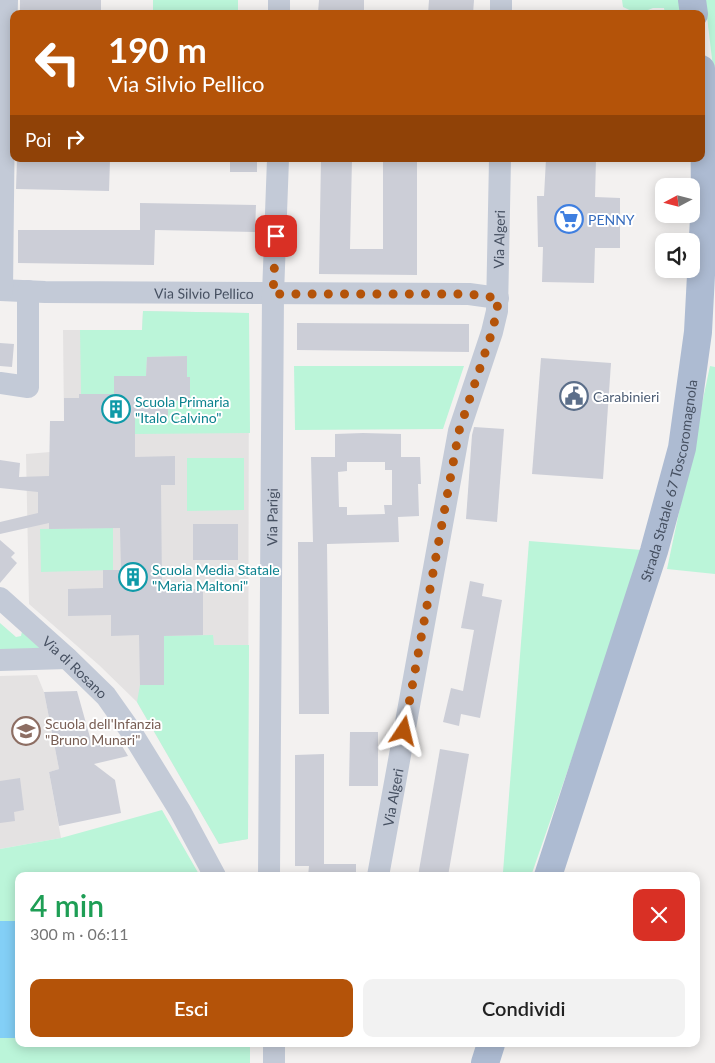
<!DOCTYPE html>
<html lang="it">
<head>
<meta charset="utf-8">
<style>
  :root { --surface:#fff; --page:#f2f2f2; --text:#222; --muted:#767676; --accent:#b45309 }
  body { margin:0; font-family:Lato,sans-serif; background:var(--page); color:var(--text); height:100vh; display:flex; flex-direction:column; font-size:19px; white-space:nowrap }
  * { box-sizing:border-box; margin:0 }
  p { font-size:16px; color:var(--muted) }
  .icon { flex:none; width:28px; height:28px; fill:none; stroke:currentColor; stroke-width:2; stroke-linecap:round; stroke-linejoin:round }
  .map { position:relative; flex:1; overflow:hidden }
  .sheet { position:absolute; left:15px; top:872px; width:685px; height:175px; display:flex; flex-direction:column; background:var(--surface); border-radius:10px; box-shadow:0 2px 12px #0003 }
  .sheet>* { flex:none }
  .hud { position:absolute; left:10px; top:10px; width:695px; height:152px; border-radius:10px; box-shadow:0 2px 12px #0003; background:#b45309; color:#fff; overflow:hidden }
  .needle { width:32px; rotate:263deg }
  .buttons { position:absolute; left:655px; top:178px; display:grid; gap:10px }
  .buttons a { display:grid; place-items:center; width:45px; height:45px; border-radius:10px; background:var(--surface); box-shadow:0 2px 12px #0003; font-size:25px }
  .pin { position:absolute; display:grid; place-items:center; width:42px; height:42px; color:#fff; margin:-21px; border-radius:10px; box-shadow:0 2px 8px #0006 }
  .me { position:absolute; width:55px; margin:-28px; rotate:10deg; stroke-linejoin:round; filter:drop-shadow(0 0 4px #0008) }
  .turn { display:flex; align-items:center; gap:18px; height:105px; padding:0 15px; font-size:22px }
  .turn .icon { width:65px; height:65px; stroke-width:2.5 }
  .turn b { display:block; font-size:35px; line-height:42px }
  .then { display:flex; align-items:center; height:48px; padding:0 15px; background:#0003; gap:10px; font-size:19px }
  .round { display:grid; place-items:center; flex:none; width:52px; height:52px; border-radius:10px; background:var(--page) }
  .summary { display:flex; align-items:center; justify-content:space-between; height:85px; padding:0 15px }
  h1 { font-size:30px; font-weight:600; line-height:38px; color:#1e9e55 }
  .primary-button { display:flex; gap:10px; margin-top:auto; padding:10px 15px }
  .primary-button a { flex:1; height:58px; border-radius:10px; background:var(--accent); color:#fff; font-size:20px; font-weight:600; line-height:58px; text-align:center }
  .primary-button a+a { background:var(--page); color:var(--text) }
  .map>svg:first-child { display:block }
  .education { fill:#e4e2e2 }
  .green { fill:#bbf5d9 }
  .water { fill:#83cff6 }
  .building { fill:#ccced7; fill-rule:evenodd }
  .lines { fill:none; stroke-linecap:round; stroke-linejoin:round }
  .minor { stroke:#c3cad7; stroke-width:22 }
  .major { stroke:#adbbd2; stroke-width:28 }
  .route { stroke:#b45309; stroke-width:9; stroke-dasharray:0 16.2 }
  .labels { text-anchor:middle; dominant-baseline:central; stroke-width:4; stroke-linejoin:round; paint-order:stroke }
  .shop-label { font-size:14px; fill:#366cbe; stroke:#fff; text-anchor:start }
  .street-label { font-size:14px; fill:#465061; stroke:#fff }
  .service-label { font-size:14px; fill:#4e5e75; stroke:#fff; text-anchor:start }
  .culture-label { font-size:14px; fill:#0d838f; stroke:#fff; text-anchor:start }
  .education-label { font-size:14px; fill:#785e54; stroke:#fff; text-anchor:start }
</style>
</head>
<body>
<div class="map">
<svg width="715" height="1063" viewBox="0 0 715 1063">
  <rect width="100%" height="100%" fill="#f3f1f0"/>
  <g class="education">
    <path d="M143 311 249 313 248 839 219 844 137 702 99 665 29 604 26 454 50 452V421H64L63 330H142Z"/>
    <path d="M37 675 44 692 59 769 49 772 61 838 0 849V676Z"/>
  </g>
  <g class="green">
    <rect x="153" y="0" width="85" height="14"/>
    <path d="M622 0H680L682 14H665L664 8H653L638 14 623 7Z"/>
    <path d="M705 0H715V84Z"/>
    <path d="M143 311 249 313 250 433 135 434V416H168V401L190 400V378L187 377V356L147 357 146 376H114V394H81L80 330H142Z"/>
    <path d="M294 366H464L443 429 295 430Z"/>
    <path d="M710 366 715 367V574L667 569Z"/>
    <path d="M187 458H244V510L187 511Z"/>
    <path d="M113 528V570L41 572 40 529Z"/>
    <path d="M529 541 642 550 605 663 531 876H507L503 872Z"/>
    <path d="M0 623 16 637 21 636 23 627 45 648 0 650Z"/>
    <path d="M213 635 214 645H249L248 839 219 844 137 702 140 685H164V636Z"/>
    <path d="M162 810 200 876H19V1044H250V1063H0V849L61 838Z"/>
  </g>
  <rect class="water" x="0" y="921" width="19" height="117"/>
  <g class="building">
    <rect x="20" y="0" width="81" height="14"/>
    <path d="M319 0H364V14L318 13Z"/>
    <path d="M429 0H474L473 14H428Z"/>
    <path d="M17 159H110L109 191 16 189Z"/>
    <rect x="230" y="159" width="27" height="13"/>
    <path d="M321 159H352L350 249H383V159H417V275L319 274Z"/>
    <path d="M546 159H596L595 197 620 198V248H595L594 283 542 282 543 247H538L537 196H544Z"/>
    <path d="M140 203 256 205 255 232 155 230 154 265 18 263V230H140Z"/>
    <path d="M297 323 469 324V352L297 350Z"/>
    <path d="M0 343 14 344 12 367 0 366Z"/>
    <path d="M187 356V377H190V400L168 401V416H135V457L175 456V485H161L162 589H203V635L164 636V685H140L139 635 111 636V615L68 616V589L103 588V570H121L120 528 49 529V523L0 534V522L38 513V492L0 488V460L20 463 19 477 49 476 50 421H64V398H79V394H114V376H146L147 357Z"/>
    <path d="M541 358 611 363 603 479 532 474Z"/>
    <path d="M474 427 504 429 497 522 466 519 472 435Z"/>
    <path d="M363 433 401 434V457H420L421 484H418L419 516 398 517 399 542 327 544 329 714H299L298 542H313L311 457H335V434ZM347 462H385V470H392V505H384L385 514 347 515V507H339L338 472 347 471Z"/>
    <rect x="193" y="524" width="45" height="36"/>
    <path d="M0 540 15 553 11 557 17 563 0 583Z"/>
    <path d="M470 581 484 584 482 596 502 600 480 718 461 714 459 726 443 722 451 688 463 691 474 630 461 628Z"/>
    <path d="M77 691 91 741 116 736 128 756 94 764 115 780 121 813 59 826 49 772 59 769 44 692Z"/>
    <path d="M350 732H378V786H349Z"/>
    <path d="M440 749 469 754 448 876H418Z"/>
    <path d="M324 754V864H356V876H308L309 866H295V755Z"/>
    <path d="M20 778 24 810 14 812 15 821 0 823V781Z"/>
  </g>
  <g class="lines">
    <g class="minor">
      <path d="M279 14V0"/>
      <path d="M501 14V0"/>
      <path id="s1" d="M0 290 45 292 469 294 498 298"/>
      <path d="M2 290 4 111 7 0"/>
      <path d="M0 383 28 387V291"/>
      <path id="s2" d="M0 598 67 658 106 696 130 730 180 811 215 876"/>
      <path d="M0 660 67 658"/>
      <path id="s3" d="M269 876 273 294 278 159"/>
      <path id="s4" d="M378 876 459 431 492 332 497 311 500 159"/>
      <path d="M274 1044V1063"/>
    </g>
    <g class="major">
      <path d="M692 0 694 14"/>
      <path id="s5" d="M548 876 654 551 682 448 698 332 705 199 704 93 701 69"/>
      <path d="M485 1063 491 1044"/>
    </g>
  </g>
  <g class="lines">
    <path class="route" d="M276 236 273 294H469L498 298 497 311 492 332 459 431 404 731"/>
  </g>
  <defs>
    <symbol id="supermarket-ring" viewBox="-11 -11 22 22"><circle r="9.5" fill="#fff" stroke="#3f7fe0" stroke-width="1.5"/><path d="M-6-5.5h2.5l.6 2H6L4.5 2H-2.5L-4.4-4H-6ZM-1.5 3.2a1.3 1.3 0 1 0 .1 0ZM3 3.2a1.3 1.3 0 1 0 .1 0Z" fill="#3f7fe0"/></symbol>
    <symbol id="civic-ring" viewBox="-11 -11 22 22"><circle r="9.5" fill="#fff" stroke="#5c6f8a" stroke-width="1.5"/><path d="M-.6-6.5H3V-4.5H.6V-3L4-1V1h2V6H-6V1h2V-1L-.6-3ZM-1.2 2.5V6h2.4V2.5Z" fill="#5c6f8a"/></symbol>
    <symbol id="building-ring" viewBox="-11 -11 22 22"><circle r="9.5" fill="#fff" stroke="#0f9aa8" stroke-width="1.5"/><path d="M-4-6H4V6H1V3H-1V6H-4ZM-2.5-4.3h1.7v1.8h-1.7ZM.8-4.3h1.7v1.8H.8ZM-2.5-1h1.7V.8h-1.7ZM.8-1h1.7V.8H.8Z" fill="#0f9aa8"/></symbol>
    <symbol id="school-ring" viewBox="-11 -11 22 22"><circle r="9.5" fill="#fff" stroke="#8d6e63" stroke-width="1.5"/><path d="M0-5L7-2L0 1L-7-2ZM-4 1L0 2.5L4 1V4Q0 6-4 4Z" fill="#8d6e63"/></symbol>
  </defs>
  <g fill-rule="evenodd">
    <use href="#supermarket-ring" x="553" y="203" width="32" height="32"/>
    <use href="#civic-ring" x="558" y="380" width="32" height="32"/>
    <use href="#building-ring" x="100" y="393" width="32" height="32"/>
    <use href="#building-ring" x="117" y="561" width="32" height="32"/>
    <use href="#school-ring" x="10" y="715" width="32" height="32"/>
  </g>
  <g class="labels">
    <g class="shop-label">
      <text x="588" y="219">PENNY</text>
    </g>
    <g class="street-label">
      <text stroke="none"><textPath href="#s4" startOffset="650">Via Algeri</textPath></text>
      <text stroke="none"><textPath href="#s1" startOffset="204">Via Silvio Pellico</textPath></text>
      <text stroke="none"><textPath href="#s5" startOffset="414">Strada Statale 67 Toscoromagnola</textPath></text>
      <text stroke="none"><textPath href="#s3" startOffset="359">Via Parigi</textPath></text>
      <text stroke="none"><textPath href="#s2" startOffset="102">Via di Rosano</textPath></text>
      <text stroke="none"><textPath href="#s4" startOffset="80">Via Algeri</textPath></text>
    </g>
    <g class="service-label">
      <text x="593" y="396">Carabinieri</text>
    </g>
    <g class="culture-label">
      <text x="135" y="401">Scuola Primaria<tspan x="135" dy="16">"Italo Calvino"</tspan></text>
      <text x="152" y="569">Scuola Media Statale<tspan x="152" dy="16">"Maria Maltoni"</tspan></text>
    </g>
    <g class="education-label">
      <text x="45" y="723">Scuola dell'Infanzia<tspan x="45" dy="16">"Bruno Munari"</tspan></text>
    </g>
  </g>
</svg>
<div class="buttons">
<a><svg class="needle" viewBox="-14 -14 28 28"><path d="M0-13l5 13h-10z" fill="#e53935"/><path d="M0 13l5-13h-10z" fill="#767676"/></svg></a>
<a><svg class="icon" aria-label="sound" viewBox="0 0 24 24"><path d="M4 9h4l5-4v14l-5-4H4zM17 9q2 3 0 6"/></svg></a>
</div>
<div class="pin" style="left:276px;top:236px;background:#d93025"><svg class="icon" aria-label="arrive" viewBox="0 0 24 24"><path d="M6 21V4h12l-3 4 3 4H6"/></svg></div>
<svg class="me" style="left:404px;top:731px" viewBox="-20 -20 40 40"><path d="M0-17L14 15 0 8-14 15z" fill="#b45309" stroke="#fff" stroke-width="4"/></svg>
<div class="hud">
<div class="turn"><svg class="icon" aria-label="left" viewBox="0 0 24 24"><path d="M17 20v-9H6M10 6l-5 5 5 5"/></svg><div><b>190 m</b>Via Silvio Pellico</div></div>
<div class="then">Poi<svg class="icon" aria-label="right" viewBox="0 0 24 24"><path d="M7 20v-9h11M14 6l5 5-5 5"/></svg></div>
</div>
<section class="sheet">
<div class="summary"><div><h1>4 min</h1><p>300 m · 06:11</p></div><a class="round" style="background:#d93025;color:#fff"><svg class="icon" aria-label="close" viewBox="0 0 24 24"><path d="M6 6l12 12M18 6L6 18"/></svg></a></div>
<div class="primary-button"><a>Esci</a><a>Condividi</a></div>
</section>
</div>
</body>
</html>
